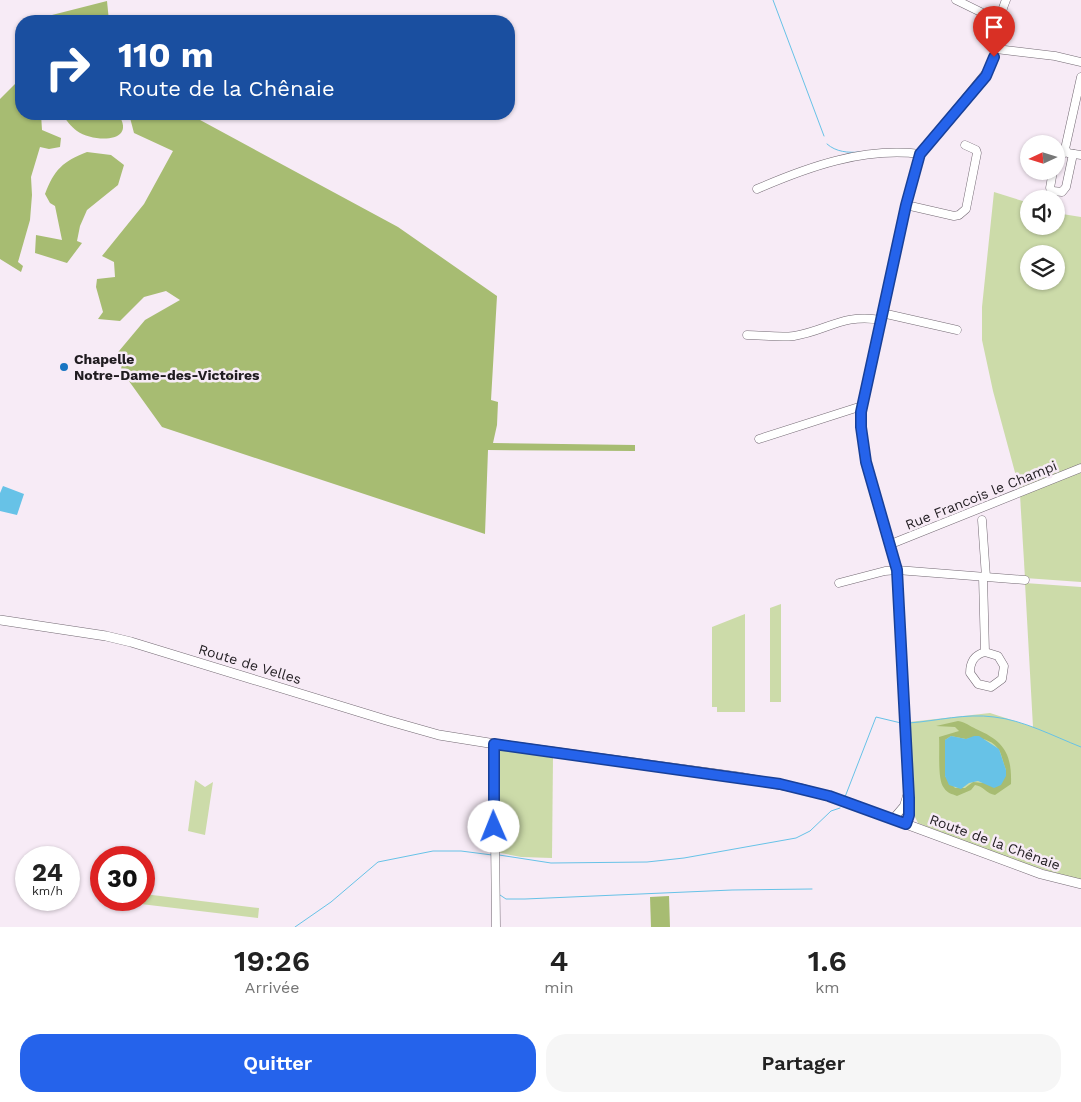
<!DOCTYPE html>
<html lang="fr">
<head>
<meta charset="utf-8">
<style>
  :root { --surface:#fff; --page:#f6f6f6; --text:#222; --muted:#767676; --accent:#2563eb }
  body { margin:0; font-family:"Work Sans",sans-serif; background:var(--page); color:var(--text); height:100vh; display:flex; flex-direction:column; font-size:19px; white-space:nowrap }
  * { box-sizing:border-box; margin:0 }
  p { font-size:16px; color:var(--muted) }
  .icon { flex:none; width:28px; height:28px; fill:none; stroke:currentColor; stroke-width:2; stroke-linecap:round; stroke-linejoin:round }
  .map { position:relative; height:927px; overflow:hidden }
  .panel { display:flex; flex-direction:column; background:var(--surface); flex:1 }
  .panel>* { flex:none }
  .hud { position:absolute; left:15px; top:15px; width:500px; height:105px; border-radius:20px; box-shadow:0 1px 4px #0004; background:#1a4fa0; color:#fff; overflow:hidden }
  .needle { width:32px; rotate:266deg }
  .tools { position:absolute; left:1020px; top:135px; display:grid; gap:10px }
  .tools a { display:grid; place-items:center; width:45px; height:45px; border-radius:50%; background:var(--surface); box-shadow:0 1px 4px #0004; font-size:25px }
  .speed { position:absolute; left:15px; top:846px; display:flex; gap:10px; font-size:25px; font-weight:700; text-align:center }
  .speed>* { display:grid; place-content:center; width:65px; height:65px; border-radius:50%; background:var(--surface); box-shadow:0 1px 4px #0004; line-height:1 }
  .speed small { font-size:12px; font-weight:400 }
  .speed .limit { border:8px solid #d22; background:#fff; color:#111 }
  .pin { position:absolute; display:grid; place-items:center; width:42px; height:42px; color:#fff; margin:-51px -21px; border-radius:50% 50% 50% 0; rotate:-45deg; box-shadow:0 0 5px #0007 }
  .pin .icon { rotate:45deg }
  .me { position:absolute; width:55px; margin:-28px; rotate:359deg; stroke-linejoin:round; filter:drop-shadow(0 0 4px #0008) }
  .turn { display:flex; align-items:center; gap:18px; height:105px; padding:0 20px; font-size:22px }
  .turn .icon { width:65px; height:65px; stroke-width:2.5 }
  .turn b { display:block; font-size:35px; line-height:42px }
  .eta { display:flex; justify-content:space-evenly; align-items:center; height:85px; text-align:center }
  .eta b { font-size:30px; font-weight:600; line-height:35px }
  .button { display:flex; gap:10px; margin-top:auto; padding:10px 20px }
  .button a { flex:1; height:58px; border-radius:20px; background:var(--accent); color:#fff; font-size:20px; font-weight:600; line-height:58px; text-align:center }
  .button a+a { background:var(--page); color:var(--text) }
  .map>svg:first-child { display:block }
  .green { fill:#ccdba9; fill-rule:evenodd }
  .forest { fill:#a7bc72; fill-rule:evenodd }
  .water { fill:#67c2e7 }
  .lines { fill:none; stroke-linecap:round; stroke-linejoin:round }
  .stream { stroke:#67c2e7; stroke-width:1 }
  .minor-casing { stroke:#736973; stroke-width:9 }
  .major-casing { stroke:#736973; stroke-width:10 }
  .minor { stroke:#fff; stroke-width:8 }
  .major { stroke:#fff; stroke-width:9 }
  .route-casing { stroke:#184099; stroke-width:12 }
  .route { stroke:#2563eb; stroke-width:9 }
  .poi-dot { fill:#1975c2; stroke:#f7ebf6; stroke-width:2 }
  .labels { text-anchor:middle; dominant-baseline:central; stroke-width:5; stroke-linejoin:round; paint-order:stroke }
  .poi-label { font-size:14px; font-weight:bold; fill:#201c20; stroke:#f7ebf6; text-anchor:start }
  .street-label { font-size:14px; fill:#201c20; stroke:#f7ebf6 }
</style>
</head>
<body>
<div class="map">
<svg width="1081" height="927" viewBox="0 0 1081 927">
  <rect width="100%" height="100%" fill="#f7ebf6"/>
  <g class="green">
    <path d="M994 192 1029 203V226H1056V213L1081 217V467L1020 491 993 391 982 340V307ZM1029 254H1056V281H1029Z"/>
    <path d="M1081 472V582L1025 578 1020 495Z"/>
    <path d="M1025 583 1081 587V880C1025 866 972 845 918 823L912 811 909 722 990 713 1033 727Z"/>
    <path d="M781 604V702H770V608Z"/>
    <path d="M745 614V712H717V707H712V627Z"/>
    <path d="M497 749 553 758 552 858 521 857 496 852Z"/>
    <path d="M195 780 205 787 213 782 205 835 188 831Z"/>
    <path d="M144 894 259 908 258 918 124 902V900H144Z"/>
  </g>
  <g class="forest">
    <path d="M107 1 109 21H52V15Z"/>
    <path d="M21 78V114H41L42 130 61 138 60 147 49 149 40 147 31 177 32 195 30 220 18 262 23 266 21 272 0 259V99Z"/>
    <path d="M61 114H118C138 143 94 143 77 131 71 127 66 119 61 114Z"/>
    <path d="M129 114H189L398 227 497 296 491 400 498 402 497 425 493 443 635 445V451L488 450 485 534 162 427 121 370 122 362 114 357 145 320 180 300 166 291 144 297 120 321 98 319 103 312 96 287 97 279 115 277 114 262 102 256 144 204 173 151 134 133Z"/>
    <path d="M87 152 111 155 124 165 118 185 87 210 80 226 77 241 82 243 67 263 35 253 36 235 62 240 55 206 50 203 45 194C54 170 63 161 87 152Z"/>
    <path d="M958 721C965 722 970 726 976 729 1004 741 1012 754 1011 784L995 795C987 794 983 786 975 785L971 790 957 796C952 794 947 793 944 788 937 780 940 749 939 737L959 731 955 727 936 726ZM951 736 966 739C976 736 993 739 999 750 1002 755 1003 763 1006 770L983 783 973 782 965 788H955L945 776V740Z"/>
    <path d="M669 896 670 927H651L650 897Z"/>
  </g>
  <g class="water">
    <path d="M3 486 24 494 17 515 0 511V493Z"/>
    <path d="M951 736 966 739 974 736H979L999 749 1006 770V776L1001 785 994 788 978 781 969 783 961 789 949 785 945 776V740Z"/>
  </g>
  <g class="lines">
    <g class="stream">
      <path d="M773 0 824 136"/>
      <path d="M827 144C836 152 848 153 860 152"/>
      <path d="M909 723C937 721 966 713 994 717 1023 720 1053 736 1081 747"/>
      <path d="M845 797 876 717 901 723"/>
      <path d="M499 855 551 863 647 862 684 858 796 838 810 831 831 811 840 808"/>
      <path d="M500 895 506 899H525L732 890 812 889"/>
      <path d="M295 927 331 902 378 862 433 851H461L492 855"/>
    </g>
    <defs>
      <g id="minor">
        <path d="M956 0 999 21"/>
        <path d="M996 49 1055 56 1081 62"/>
        <path d="M1081 77 1065 149 1068 153 1081 155"/>
        <path d="M1056 160 1066 151"/>
        <path d="M1053 171 1050 188 1053 191 1062 192 1066 187 1073 154"/>
        <path d="M757 189C808 167 863 147 920 154"/>
        <path d="M906 205 954 216 959 215 966 209 977 153 976 150 965 145"/>
        <path d="M882 313 957 330"/>
        <path d="M747 335C762 335 779 338 794 336 827 331 843 313 881 320"/>
        <path d="M759 439 862 406"/>
        <path d="M982 520 986 577"/>
        <path d="M891 544 1081 468"/>
        <path d="M983 577 985 652C974 655 970 662 970 673L978 684 991 687 1002 679 1004 666 998 656 985 652"/>
        <path d="M839 583 885 571 897 570 1025 580"/>
        <path d="M494 744 496 927"/>
        <path d="M893 819 904 806 907 796"/>
        <path d="M906 824 909 815V798L897 570 866 462 861 427V412L906 205 920 154 990 68C999 46 996 22 1006 0"/>
      </g>
      <path id="major" d="M0 620 106 636 131 642 386 720 439 735 489 743 739 777 803 789 841 800 1041 874 1081 884"/>
    </defs>
    <use href="#minor" class="minor-casing"/>
    <use href="#major" class="major-casing"/>
    <use href="#minor" class="minor"/>
    <use href="#major" class="major"/>
  </g>
  <g class="lines">
    <defs>
      <path id="route" d="M494 827V744L780 784 829 796 906 824 909 815V798L897 570 866 462 861 427V412L906 205 920 154 986 76 994 57"/>
    </defs>
    <use href="#route" class="route-casing"/>
    <use href="#route" class="route"/>
  </g>
  <circle class="poi-dot" cx="64" cy="367" r="5"/>
  <g class="labels">
    <g class="poi-label">
      <text x="74" y="359">Chapelle<tspan x="74" dy="16">Notre-Dame-des-Victoires</tspan></text>
    </g>
    <g class="street-label">
      <text transform="translate(981 495) rotate(-22)">Rue Francois le Champi</text>
      <text transform="translate(250 664) rotate(17)">Route de Velles</text>
      <text transform="translate(995 842) rotate(20)">Route de la Chênaie</text>
    </g>
  </g>
</svg>
<div class="tools">
<a><svg class="needle" viewBox="-14 -14 28 28"><path d="M0-13l5 13h-10z" fill="#e53935"/><path d="M0 13l5-13h-10z" fill="#767676"/></svg></a>
<a><svg class="icon" aria-label="sound" viewBox="0 0 24 24"><path d="M4 9h4l5-4v14l-5-4H4zM17 9q2 3 0 6"/></svg></a>
<a><svg class="icon" aria-label="layers" viewBox="0 0 24 24"><path d="M12 4l9 5-9 5-9-5zM3 14l9 5 9-5"/></svg></a>
</div>
<div class="speed"><div>24<small>km/h</small></div><div class="limit">30</div></div>
<div class="pin" style="left:994px;top:57px;background:#d93025"><svg class="icon" aria-label="arrive" viewBox="0 0 24 24"><path d="M6 21V4h12l-3 4 3 4H6"/></svg></div>
<svg class="me" style="left:494px;top:827px" viewBox="-20 -20 40 40"><circle r="19" fill="#fff"/><path d="M0-13L10 11 0 6-10 11z" fill="#2563eb"/></svg>
<div class="hud">
<div class="turn"><svg class="icon" aria-label="right" viewBox="0 0 24 24"><path d="M7 20v-9h11M14 6l5 5-5 5"/></svg><div><b>110 m</b>Route de la Chênaie</div></div>
</div>
</div>
<section class="panel">
<div class="eta">
<div><b>19:26</b><p>Arrivée</p></div>
<div><b>4</b><p>min</p></div>
<div><b>1.6</b><p>km</p></div>
</div>
<div class="button"><a>Quitter</a><a>Partager</a></div>
</section>
</body>
</html>
